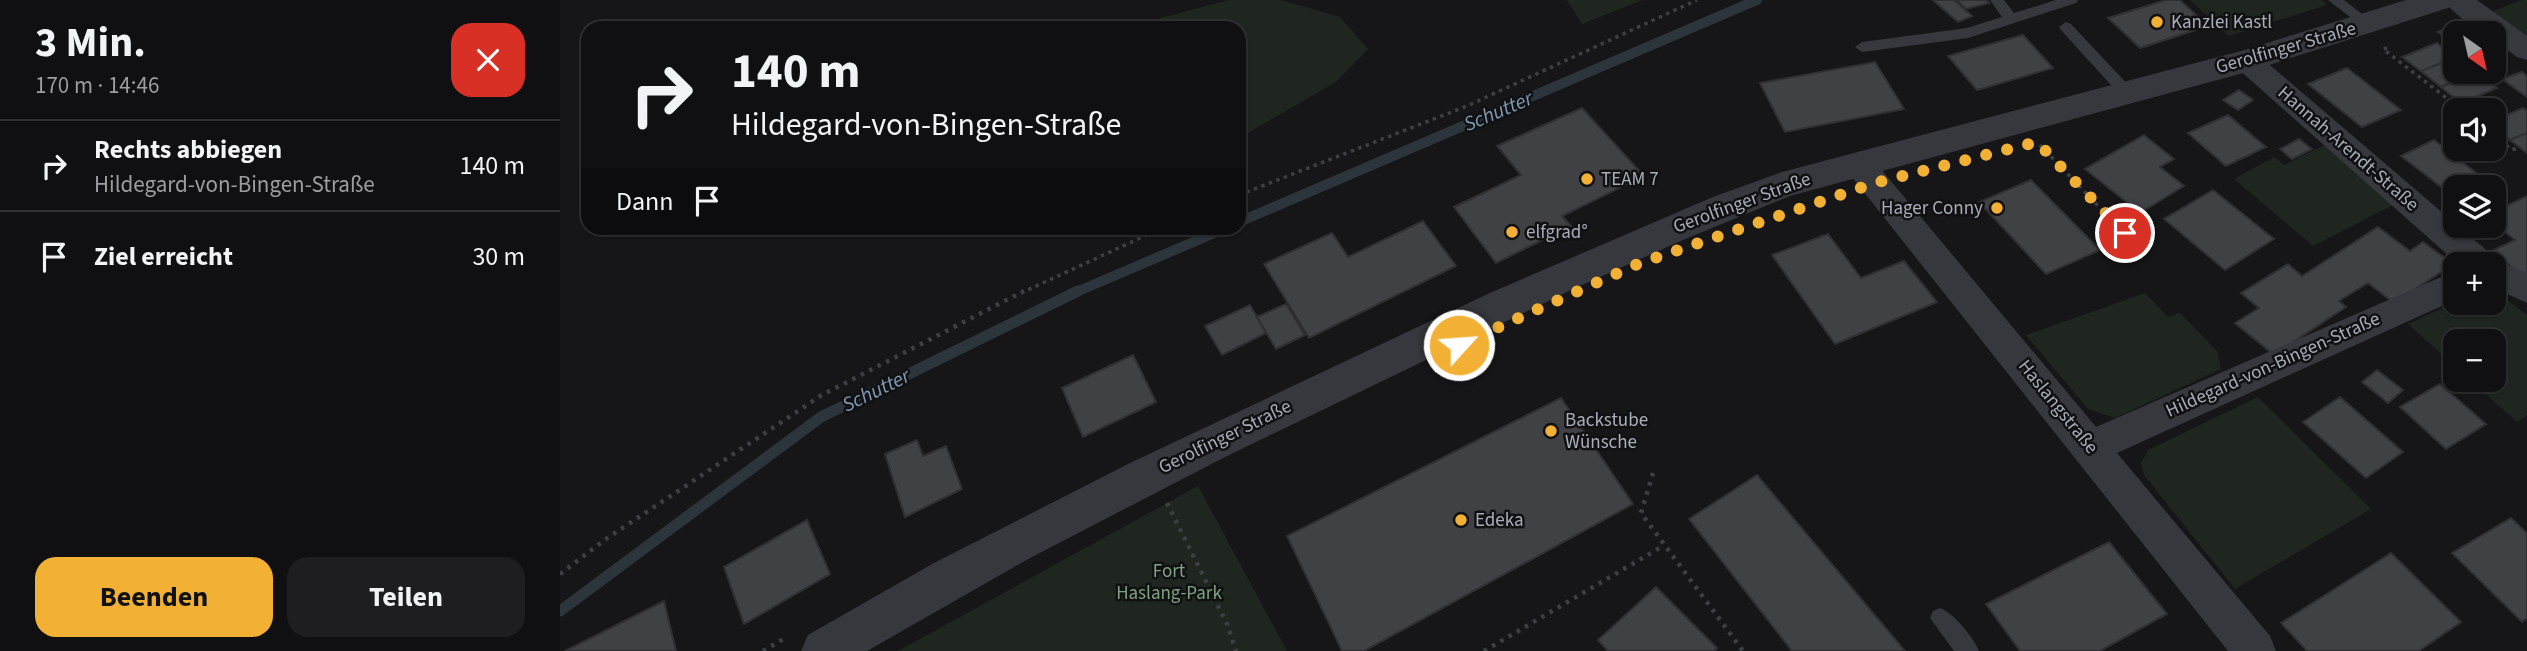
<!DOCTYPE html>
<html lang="de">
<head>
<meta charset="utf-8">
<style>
  :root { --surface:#101012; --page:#1e1e20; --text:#f1f3f6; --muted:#9c9d9f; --line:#303032; --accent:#f2b134 }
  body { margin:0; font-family:"Source Sans 3",sans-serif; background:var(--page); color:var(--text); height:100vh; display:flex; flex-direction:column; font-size:26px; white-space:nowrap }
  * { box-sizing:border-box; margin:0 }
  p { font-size:23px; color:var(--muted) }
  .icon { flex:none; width:38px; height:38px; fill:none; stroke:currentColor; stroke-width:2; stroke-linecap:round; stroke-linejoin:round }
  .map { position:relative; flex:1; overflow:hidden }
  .drawer { display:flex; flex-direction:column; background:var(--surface); width:560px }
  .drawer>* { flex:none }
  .guide { position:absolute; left:21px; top:21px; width:665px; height:214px; border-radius:21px; box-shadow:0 2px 5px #0004,0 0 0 2px var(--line); background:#101012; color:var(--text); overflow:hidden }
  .needle { width:46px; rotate:146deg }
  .fabs { position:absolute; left:1883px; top:21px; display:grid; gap:14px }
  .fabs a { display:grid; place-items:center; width:63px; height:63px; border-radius:14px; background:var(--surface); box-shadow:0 2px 5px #0004,0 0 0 2px var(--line); font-size:35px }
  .pin { position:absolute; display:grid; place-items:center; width:60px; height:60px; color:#fff; margin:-30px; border:4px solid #fff; border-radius:50%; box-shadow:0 2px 7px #0007 }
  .me { position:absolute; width:77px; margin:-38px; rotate:64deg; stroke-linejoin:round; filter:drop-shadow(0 0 5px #0008) }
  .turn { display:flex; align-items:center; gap:24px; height:147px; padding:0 35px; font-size:32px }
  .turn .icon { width:91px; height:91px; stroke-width:2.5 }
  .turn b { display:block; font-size:49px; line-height:60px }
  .then { display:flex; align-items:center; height:66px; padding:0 35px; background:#0003; gap:14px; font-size:26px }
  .round { display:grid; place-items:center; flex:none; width:74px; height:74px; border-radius:21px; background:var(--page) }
  .overview { display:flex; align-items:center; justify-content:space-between; height:119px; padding:0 35px }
  h1 { font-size:42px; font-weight:700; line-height:52px }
  .cta { display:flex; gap:14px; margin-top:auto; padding:14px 35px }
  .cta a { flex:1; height:80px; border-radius:21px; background:var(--accent); color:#111; font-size:28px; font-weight:700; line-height:80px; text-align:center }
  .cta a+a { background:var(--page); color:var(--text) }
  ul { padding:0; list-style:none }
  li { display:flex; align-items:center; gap:21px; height:91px; padding:0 35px; border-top:2px solid var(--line) }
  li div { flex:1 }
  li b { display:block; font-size:26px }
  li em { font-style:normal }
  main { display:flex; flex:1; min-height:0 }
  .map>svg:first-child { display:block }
  .green { fill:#1e261f }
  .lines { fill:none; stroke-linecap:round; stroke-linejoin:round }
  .stream-far1 { stroke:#2c353c; stroke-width:10 }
  .stream { stroke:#2c353c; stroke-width:11 }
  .building { fill:#404145; stroke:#303034; stroke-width:2 }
  .path-far1 { stroke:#3d3f44; stroke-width:3.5; stroke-dasharray:3.5 4.5; stroke-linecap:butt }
  .path { stroke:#3d3f44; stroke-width:4.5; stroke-dasharray:3.5 6; stroke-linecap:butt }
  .service { fill:#37383d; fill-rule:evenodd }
  .minor { fill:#37383d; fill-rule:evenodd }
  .tertiary { fill:#37383d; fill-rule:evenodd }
  .route { stroke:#f2b134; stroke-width:12; stroke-dasharray:0 21.6 }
  .poi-dot { fill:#f2b134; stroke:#111113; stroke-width:2.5 }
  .labels { text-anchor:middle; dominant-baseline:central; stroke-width:5; stroke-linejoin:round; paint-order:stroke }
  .poi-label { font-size:19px; fill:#a8adb8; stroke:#111113; text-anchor:start }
  .street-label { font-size:19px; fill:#a8adb8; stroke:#111113 }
  .park-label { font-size:19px; fill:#7fa381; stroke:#111113 }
  .water-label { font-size:21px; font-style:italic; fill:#7f9bb3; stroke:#111113 }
</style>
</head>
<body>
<main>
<section class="drawer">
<div class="overview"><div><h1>3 Min.</h1><p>170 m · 14:46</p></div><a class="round" style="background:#d93025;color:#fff"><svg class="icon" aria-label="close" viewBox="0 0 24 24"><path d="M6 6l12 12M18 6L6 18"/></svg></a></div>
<ul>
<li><svg class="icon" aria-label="right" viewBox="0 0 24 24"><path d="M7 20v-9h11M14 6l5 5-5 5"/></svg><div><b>Rechts abbiegen</b><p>Hildegard-von-Bingen-Straße</p></div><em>140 m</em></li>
<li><svg class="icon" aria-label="arrive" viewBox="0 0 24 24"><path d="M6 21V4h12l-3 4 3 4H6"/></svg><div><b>Ziel erreicht</b></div><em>30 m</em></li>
</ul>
<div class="cta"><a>Beenden</a><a>Teilen</a></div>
</section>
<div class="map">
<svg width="1967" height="651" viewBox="0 0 1967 651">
  <rect width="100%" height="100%" fill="#161618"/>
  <g class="green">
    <path d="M668 0H721L780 17 808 49 776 82 679 138V28H576L601 18Z"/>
    <path d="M1007 0H1083L1022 24Z"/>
    <path d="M1630 0H1761L1767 5 1669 36Z"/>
    <path d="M1962 0H1967V40L1928 13Z"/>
    <path d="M1767 144 1837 203 1753 246 1674 179 1714 157 1724 165Z"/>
    <path d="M1934 290 1967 315V415L1957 422 1910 380H1934V341H1895V366L1848 324 1895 302 1934 303Z"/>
    <path d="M1585 293 1608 317 1620 313 1657 351 1661 369 1555 418 1528 409 1466 335Z"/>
    <path d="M1698 397 1811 509 1675 589 1584 475 1581 463 1588 450Z"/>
    <path d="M638 486 727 651H338Z"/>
  </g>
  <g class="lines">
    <g class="stream-far1">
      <path d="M679 222 1197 0"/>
      <path d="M514 293 666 228"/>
    </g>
    <path class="stream" d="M0 611 261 417 518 291"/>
  </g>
  <g class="building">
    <path d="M1373 0H1394L1412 16 1398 22Z"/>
    <path d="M1397 0H1426L1429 3 1406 9Z"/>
    <path d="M1606 0H1620L1648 26 1580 48 1548 18Z"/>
    <path d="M1894 25 1906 33H1895V37L1889 40 1878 32Z"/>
    <path d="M1463 35 1493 68 1417 90 1388 56Z"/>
    <path d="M1877 43 1895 58 1861 71 1842 57Z"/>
    <path d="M1895 58V72L1916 73 1881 87 1861 71Z"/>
    <path d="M1315 62 1344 109 1225 132 1200 83Z"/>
    <path d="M1787 68 1841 110 1802 127 1748 84Z"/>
    <path d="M1962 72 1967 76V97L1942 79Z"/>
    <path d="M1916 73 1937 88 1901 103 1881 87Z"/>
    <path d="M1679 90 1693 100 1678 110 1663 100Z"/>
    <path d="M1022 108 1084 176 1002 216 1011 226 936 263 894 207 961 175 937 146Z"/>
    <path d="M1963 108 1967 111V133L1950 140 1934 127V121Z"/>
    <path d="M1668 115 1706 147 1666 166 1628 133Z"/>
    <path d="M1967 133V153L1950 140Z"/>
    <path d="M1584 135 1614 159 1600 167 1624 186 1580 213 1525 169Z"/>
    <path d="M1739 139 1752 149 1732 159 1720 149Z"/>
    <path d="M1874 140 1920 176 1888 192 1841 156Z"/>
    <path d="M1471 180 1540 250 1486 274 1419 202Z"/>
    <path d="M1653 190 1714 239 1665 270 1604 219Z"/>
    <path d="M1967 196V277L1965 278 1932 251 1955 240 1934 223V212Z"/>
    <path d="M863 221 896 266 749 338 704 264 772 233 788 257Z"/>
    <path d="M1818 227 1850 251 1863 242 1893 264 1834 303 1808 283 1779 301 1786 307 1714 355 1675 323 1699 308 1681 293 1728 264 1742 276Z"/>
    <path d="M1268 234 1301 278 1344 261 1377 302 1275 344 1212 255Z"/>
    <path d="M726 304 745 335 716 349 697 317Z"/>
    <path d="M690 305 706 333 662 355 645 326Z"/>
    <path d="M573 355 596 402 523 437 502 388Z"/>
    <path d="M1817 370 1843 390 1828 403 1802 382Z"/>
    <path d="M1880 384 1926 424 1886 449 1840 407Z"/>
    <path d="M1780 397 1843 452 1806 478 1743 422Z"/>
    <path d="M1001 398 1073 504 804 651H782L727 536Z"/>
    <path d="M357 440 363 456 386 446 402 489 345 517 325 454Z"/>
    <path d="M1197 475 1345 651H1232L1129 519Z"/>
    <path d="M1951 518 1967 533V618L1962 622 1892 553Z"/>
    <path d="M247 520 270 574 184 624 164 567Z"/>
    <path d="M1549 542 1607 614 1540 651H1460L1426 604Z"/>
    <path d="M1831 553 1901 622 1859 651H1747L1721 623Z"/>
    <path d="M1096 587 1157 648 1154 651H1048L1038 640Z"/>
    <path d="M104 601 116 651H5Z"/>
  </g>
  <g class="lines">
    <g class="path-far1">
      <path d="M1827 48 1823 49 1902 110"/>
      <path d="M1934 135 1952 150 1959 147"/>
      <path d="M1480 145 1582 252"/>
      <path d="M679 195 907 106 1137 0"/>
      <path d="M461 293 602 228"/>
    </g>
    <g class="path">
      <path d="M1093 473 1081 513 1183 651"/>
      <path d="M607 503 667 624 676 651"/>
      <path d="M0 574 46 539 262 395 464 291"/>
      <path d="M203 651 227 637"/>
      <path d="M924 651 1103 546"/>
    </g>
    <g class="service">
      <path d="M1430 0H1444L1454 13 1496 0H1518L1516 3 1408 38 1302 52 1295 47 1302 42 1407 28 1442 17Z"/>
      <path d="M1768 0H1784L1815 24 1813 27H1803Z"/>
      <path d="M1506 22 1511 24 1571 88 1573 92 1571 96H1561L1501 30 1499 27Z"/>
      <path d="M1380 608C1395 614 1412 636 1419 651H1394L1370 618 1373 611Z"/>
    </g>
    <g class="minor">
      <path d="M1884 0H1917L1967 36V60L1957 57 1934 40V33C1918 33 1893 14 1884 0Z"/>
      <path d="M1687 51 1697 54 1932 255 1935 260 1967 273V303L1934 288V264H1898L1677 68 1672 61 1677 54Z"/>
      <path d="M1299 152 1310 156 1536 427 1895 271V300L1557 453 1710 636 1716 651H1668L1288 172 1283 164 1288 156Z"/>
    </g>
    <path class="tertiary" d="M1846 0H1895L1891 7 1687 72 1230 196 1123 240 1013 289 665 457 470 558 307 651H241L248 635 374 563 570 463 932 292 1153 197 1222 172 1681 51Z"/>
  </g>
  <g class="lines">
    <path class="route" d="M899 345 1080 263 1315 183 1477 142 1565 233"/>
  </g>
  <g class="poi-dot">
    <circle cx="1597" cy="22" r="7"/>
    <circle cx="1027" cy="179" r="7"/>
    <circle cx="1437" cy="208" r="7"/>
    <circle cx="952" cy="232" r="7"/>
    <circle cx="991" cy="431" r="7"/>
    <circle cx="901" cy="520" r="7"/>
  </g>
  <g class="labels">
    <g class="poi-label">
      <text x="1611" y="22">Kanzlei Kastl</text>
      <text x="1041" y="179">TEAM 7</text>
      <text x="1423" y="208" text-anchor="end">Hager Conny</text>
      <text x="966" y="232">elfgrad°</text>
      <text x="1005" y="420">Backstube<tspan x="1005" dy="22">Wünsche</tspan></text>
      <text x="915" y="520">Edeka</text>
    </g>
    <g class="street-label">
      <text transform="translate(1726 48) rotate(-16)">Gerolfinger Straße</text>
      <text transform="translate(1788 149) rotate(41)">Hannah-Arendt-Straße</text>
      <text transform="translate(1182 203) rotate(-20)">Gerolfinger Straße</text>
      <text transform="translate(1713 365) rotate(-24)">Hildegard-von-Bingen-Straße</text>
      <text transform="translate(1498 407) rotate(51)">Haslangstraße</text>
      <text transform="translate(665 437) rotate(-26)">Gerolfinger Straße</text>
    </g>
    <g class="park-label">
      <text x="609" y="571">Fort<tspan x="609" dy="22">Haslang-Park</tspan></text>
    </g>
    <g class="water-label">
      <text transform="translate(938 111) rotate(-23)">Schutter</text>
      <text transform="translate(316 390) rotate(-26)">Schutter</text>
    </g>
  </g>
</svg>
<div class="fabs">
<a><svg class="needle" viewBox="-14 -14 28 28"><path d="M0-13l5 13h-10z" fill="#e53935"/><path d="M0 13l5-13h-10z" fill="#9c9d9f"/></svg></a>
<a><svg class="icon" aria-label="sound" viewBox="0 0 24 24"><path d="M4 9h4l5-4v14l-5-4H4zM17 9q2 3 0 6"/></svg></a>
<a><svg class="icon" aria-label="layers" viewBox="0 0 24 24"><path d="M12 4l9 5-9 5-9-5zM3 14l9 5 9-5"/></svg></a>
<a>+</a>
<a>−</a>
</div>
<div class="pin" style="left:1565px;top:233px;background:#d93025"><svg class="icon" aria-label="arrive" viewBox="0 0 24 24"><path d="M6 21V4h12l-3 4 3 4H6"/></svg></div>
<svg class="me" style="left:899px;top:345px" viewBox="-20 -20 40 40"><circle r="17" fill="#f2b134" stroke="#fff" stroke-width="3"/><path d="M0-11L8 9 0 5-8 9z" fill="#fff"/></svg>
<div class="guide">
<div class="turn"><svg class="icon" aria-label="right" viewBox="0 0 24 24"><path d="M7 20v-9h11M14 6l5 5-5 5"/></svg><div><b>140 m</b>Hildegard-von-Bingen-Straße</div></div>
<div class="then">Dann<svg class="icon" aria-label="arrive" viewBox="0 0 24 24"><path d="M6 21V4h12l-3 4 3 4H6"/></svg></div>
</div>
</div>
</main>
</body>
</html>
